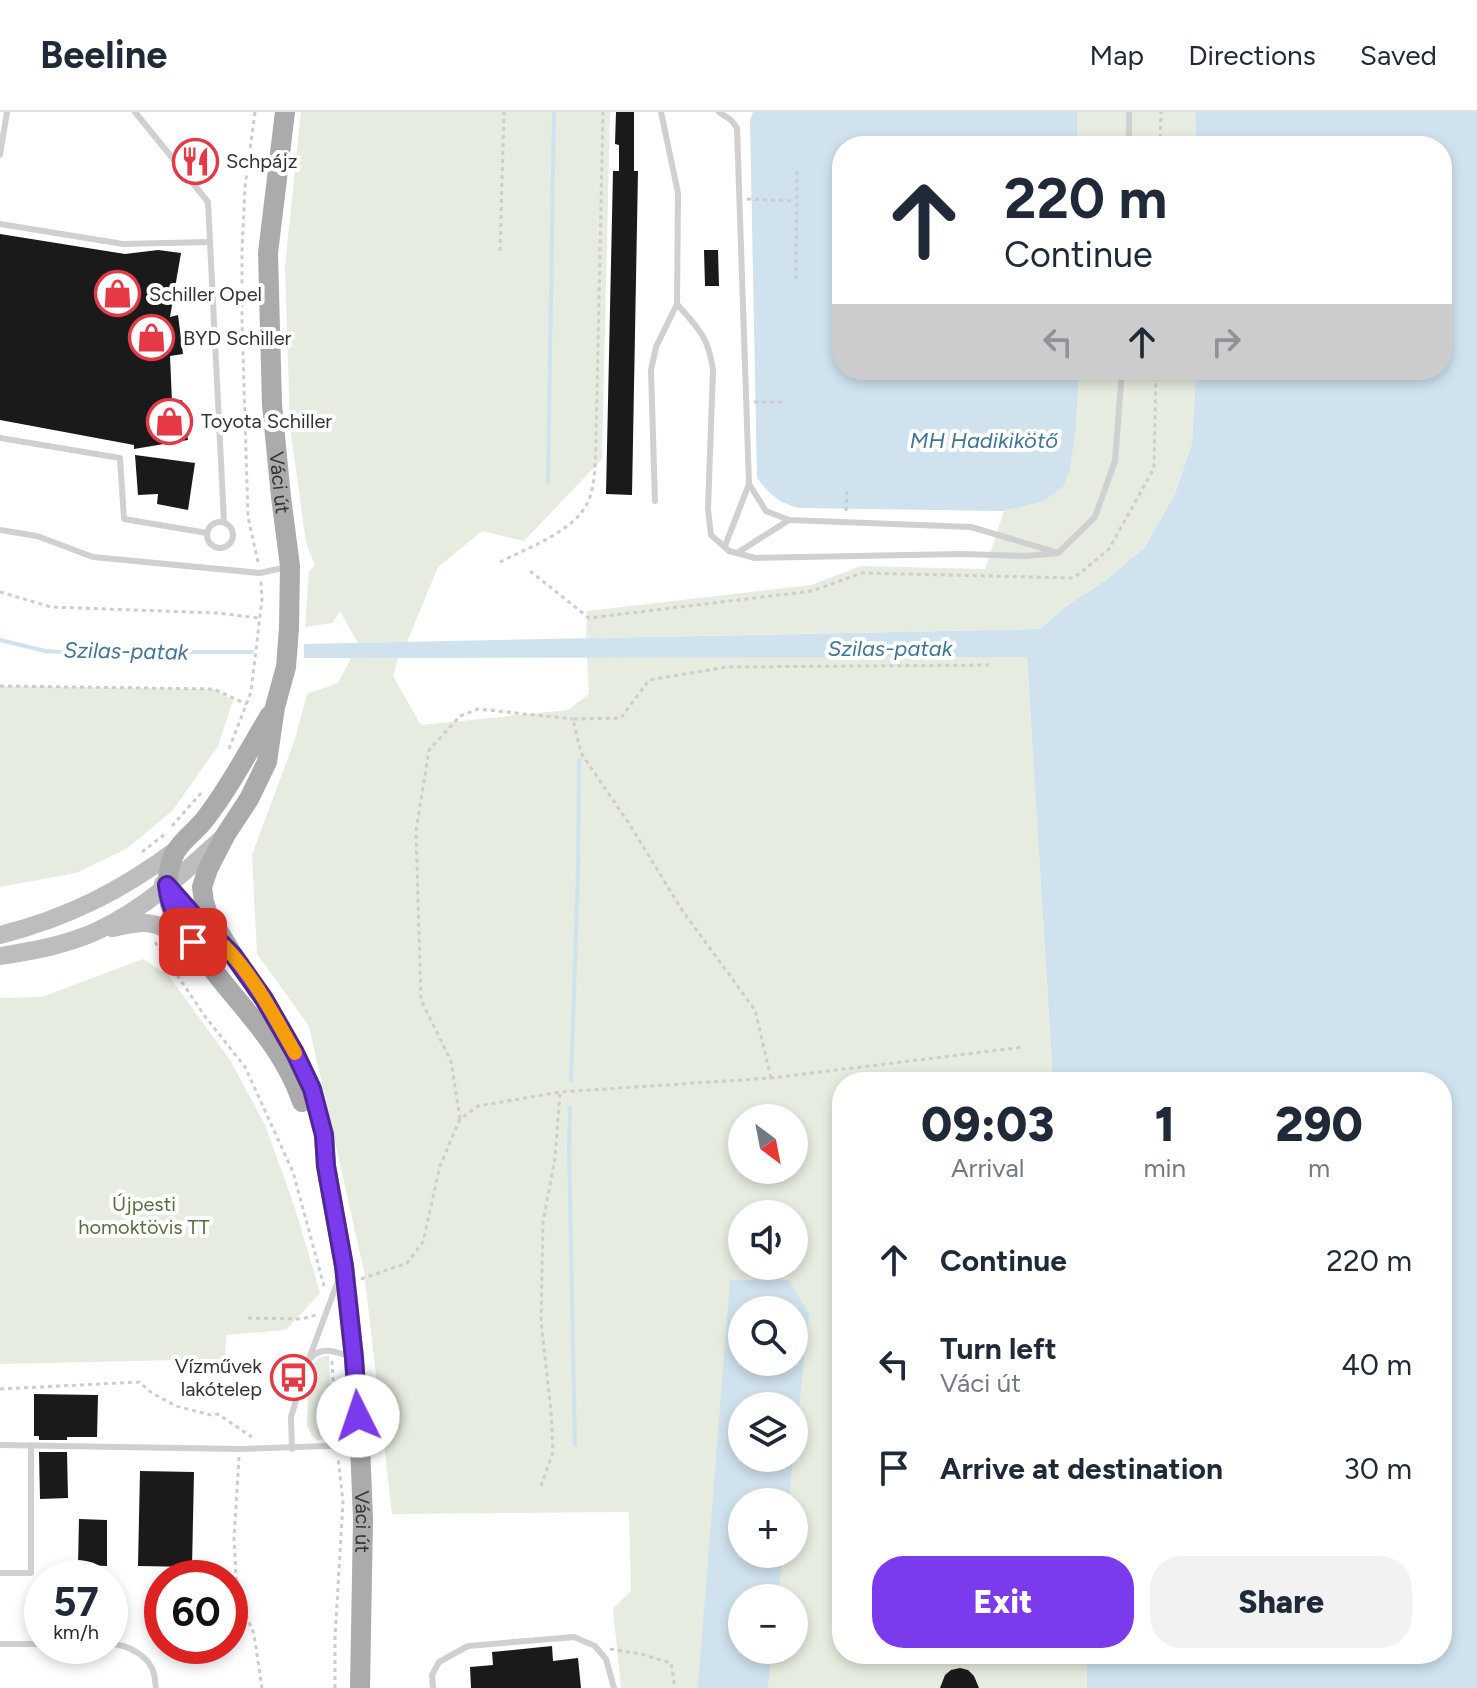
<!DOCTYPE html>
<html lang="en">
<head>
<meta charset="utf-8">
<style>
  :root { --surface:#fff; --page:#f2f2f3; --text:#1f2937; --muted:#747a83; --line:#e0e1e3; --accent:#7c3aed }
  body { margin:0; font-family:Figtree,sans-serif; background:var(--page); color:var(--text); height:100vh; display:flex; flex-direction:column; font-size:30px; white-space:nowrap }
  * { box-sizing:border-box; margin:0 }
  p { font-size:26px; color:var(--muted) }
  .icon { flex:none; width:44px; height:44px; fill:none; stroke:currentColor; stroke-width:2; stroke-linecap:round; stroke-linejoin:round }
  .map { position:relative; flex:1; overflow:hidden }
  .side { position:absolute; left:832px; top:960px; width:620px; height:592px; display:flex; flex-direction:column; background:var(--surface); border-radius:32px; box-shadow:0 4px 12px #0003 }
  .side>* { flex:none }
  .top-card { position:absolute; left:832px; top:24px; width:620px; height:244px; border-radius:32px; box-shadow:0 4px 12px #0003; background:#fff; color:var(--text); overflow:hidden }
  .needle { width:52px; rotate:148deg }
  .fabs { position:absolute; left:728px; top:992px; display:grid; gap:16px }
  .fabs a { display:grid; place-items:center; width:80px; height:80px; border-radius:50%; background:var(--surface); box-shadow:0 4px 12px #0003; font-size:40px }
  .speed { position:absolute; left:24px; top:1448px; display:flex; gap:16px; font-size:40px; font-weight:700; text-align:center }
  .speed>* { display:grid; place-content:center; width:104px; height:104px; border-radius:50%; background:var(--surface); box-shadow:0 4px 12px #0003; line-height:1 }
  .speed small { font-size:20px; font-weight:400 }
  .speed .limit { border:12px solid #d22; background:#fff; color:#111 }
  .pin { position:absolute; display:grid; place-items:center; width:68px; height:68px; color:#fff; margin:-34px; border-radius:16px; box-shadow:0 4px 12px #0006 }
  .me { position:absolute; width:88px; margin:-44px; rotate:356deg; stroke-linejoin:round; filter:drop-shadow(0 0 6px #0008) }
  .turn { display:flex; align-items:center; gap:28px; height:168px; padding:0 40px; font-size:36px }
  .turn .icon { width:104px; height:104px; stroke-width:2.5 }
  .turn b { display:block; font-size:56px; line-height:68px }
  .lanes { display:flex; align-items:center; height:76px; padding:0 40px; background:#0003; justify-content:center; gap:40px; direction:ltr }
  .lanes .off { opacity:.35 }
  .eta { display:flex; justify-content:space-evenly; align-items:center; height:136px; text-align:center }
  .eta b { font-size:48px; font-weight:800; line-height:56px }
  .cta { display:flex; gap:16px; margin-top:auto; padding:16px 40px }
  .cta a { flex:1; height:92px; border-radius:32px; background:var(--accent); color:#fff; font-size:32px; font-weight:800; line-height:92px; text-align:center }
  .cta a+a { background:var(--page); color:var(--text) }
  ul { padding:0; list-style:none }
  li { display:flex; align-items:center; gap:24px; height:104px; padding:0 40px }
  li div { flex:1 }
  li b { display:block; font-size:30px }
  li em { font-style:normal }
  header { display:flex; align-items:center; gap:48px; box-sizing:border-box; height:112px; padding:0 40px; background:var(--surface); border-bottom:2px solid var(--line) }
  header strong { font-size:38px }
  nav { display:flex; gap:44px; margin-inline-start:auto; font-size:28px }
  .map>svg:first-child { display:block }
  .green { fill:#e6ecdf; fill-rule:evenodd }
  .water { fill:#cfe2ee; fill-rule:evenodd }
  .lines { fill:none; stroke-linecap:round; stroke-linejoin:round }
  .stream { stroke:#cfe2ee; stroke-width:4 }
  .building { fill:#1a1a1a }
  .path { stroke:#cdcdcd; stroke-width:3; stroke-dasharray:4 4; stroke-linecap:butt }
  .lane { stroke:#d0d0d0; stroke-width:6 }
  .secondary { stroke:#bdbdbd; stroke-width:18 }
  .primary { stroke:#ababab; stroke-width:20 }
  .route-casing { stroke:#51269a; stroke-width:20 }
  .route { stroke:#7c3aed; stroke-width:14 }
  .slow { stroke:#f59e0b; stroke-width:14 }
  .labels { text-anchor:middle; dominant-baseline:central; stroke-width:8; stroke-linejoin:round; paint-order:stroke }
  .poi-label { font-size:20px; fill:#333; stroke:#fff; text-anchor:start }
  .street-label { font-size:20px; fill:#333; stroke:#fff }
  .park-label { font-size:20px; fill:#56703f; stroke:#fff }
  .water-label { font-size:22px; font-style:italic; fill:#3f7597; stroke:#fff }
</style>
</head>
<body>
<header>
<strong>Beeline</strong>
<nav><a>Map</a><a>Directions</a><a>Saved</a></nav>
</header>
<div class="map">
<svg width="1477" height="1576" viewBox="0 0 1477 1576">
  <rect width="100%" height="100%" fill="#fff"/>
  <g class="green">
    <path d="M301 0H610L602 347 524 429 482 419 438 455 407 530 358 531 340 499 332 511 305 515 309 459 315 453 306 431 290 314 285 155Z"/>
    <path d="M1077 0H1195L1196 34H1077Z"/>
    <path d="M1079 258H1196L1192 331 1175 382 1145 435 1106 468 1065 495 1040 517 586 526 587 499 811 473 861 454 985 457 1004 399 1042 390 1076 316Z"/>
    <path d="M1027 544 1053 970H842V1542H1087V1576H621L613 1497 631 1479 629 1400 392 1402 364 1159 309 914 257 842 252 743 295 627 307 582 338 571 351 546H398L393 564 421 613 568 598 589 582 587 545ZM742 1006H794V1058H742ZM742 1102H794V1154H742ZM742 1198H794V1250H742ZM742 1294H794V1346H742ZM742 1390H794V1442H742ZM742 1486H794V1538H742Z"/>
    <path d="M0 574 214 577 233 588 218 634 173 698 152 716 126 737 76 761 0 775Z"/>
    <path d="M143 847 168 863 230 948 265 1013 295 1096 320 1181 286 1218 226 1223 225 1247 0 1252V886L42 885Z"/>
    <path d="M329 1243 333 1326 317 1328 312 1324 307 1313 309 1258 319 1246Z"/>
  </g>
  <g class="water">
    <path d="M753 0H1077V34H842V258H1079L1076 316 1070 357 1063 375 1042 390 1004 399 800 396C780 392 769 382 757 366L750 8Z"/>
    <path d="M1195 0H1477V1576H1087V1542H1442V970H1053L1027 545 304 546V532L1040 517 1065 495 1106 468 1145 435 1175 382 1192 331 1196 258H1442V34H1196Z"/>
    <path d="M730 1168H789L809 1202 794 1341V1294H742V1346H793L789 1390H742V1442H783L778 1486H742V1538H772L768 1576H698ZM742 1198H794V1250H742Z"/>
  </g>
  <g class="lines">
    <g class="stream">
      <path d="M548 370 554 0"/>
      <path d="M0 528 45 539 60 540H252"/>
      <path d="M571 969 578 761 579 648"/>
      <path d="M570 996 569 1037 575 1333"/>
    </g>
  </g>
  <g class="building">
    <path d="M616 0H634V59H638L632 383 606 382 613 59H619V33L615 32Z"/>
    <path d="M0 122 125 142 158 138 181 141 170 205 178 203 183 242 170 244 172 290 182 288 188 328 134 337V333L0 308Z"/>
    <path d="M704 138H718L719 174H705Z"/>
    <path d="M135 343 195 351 188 398 157 392 158 382 138 383Z"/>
    <path d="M34 1282 98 1283 97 1325H67V1328H39V1324H34Z"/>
    <path d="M39 1340H67L68 1386 40 1387Z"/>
    <path d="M140 1359 194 1360 192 1455 138 1454Z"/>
    <path d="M79 1407 107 1408V1454L78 1453Z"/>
    <path d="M552 1534 553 1549 578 1546 581 1576H471L470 1555 493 1553 492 1540Z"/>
    <path d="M960 1556 968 1558 974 1564 979 1576H940L945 1563 951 1558Z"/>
  </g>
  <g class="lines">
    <g class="path">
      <path d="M255 0 245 75 242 139V209L248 405 258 450"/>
      <path d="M1160 34 1161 0"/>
      <path d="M747 87 795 89"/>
      <path d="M500 139 504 0"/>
      <path d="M796 167 797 56"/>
      <path d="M754 290H782"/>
      <path d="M846 399 847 378"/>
      <path d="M500 450C527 436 574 420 588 390 596 372 595 348 596 328L603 0"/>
      <path d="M530 459 589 506 812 479 862 461 1074 466 1109 437 1154 356 1156 258"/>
      <path d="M0 480 51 495 217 501 259 506"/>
      <path d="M0 574 214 577 246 592"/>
      <path d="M229 637 251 580 262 487 261 470"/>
      <path d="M172 714 202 680"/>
      <path d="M142 740 165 722"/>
      <path d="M155 830 204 903 245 955 293 1060 324 1174"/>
      <path d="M771 966 755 898 682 798 630 713 581 641 573 607 621 606 649 568 727 555 989 553"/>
      <path d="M460 1007 451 949 421 888 416 719 429 638 460 604 478 597 573 607"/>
      <path d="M361 1167 407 1151 423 1130 440 1054 460 1007 478 994 560 980 771 966 1024 935"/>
      <path d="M248 1206 301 1207 316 1203"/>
      <path d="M332 1249 336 1325"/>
      <path d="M0 1277 139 1270 152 1281 176 1294 211 1303 218 1302 252 1325"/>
      <path d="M239 1345 234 1426 237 1482 254 1522 262 1576"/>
      <path d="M541 1374 553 1340 551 1299 541 1209 543 1110 555 1046 560 980"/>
      <path d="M610 1537 641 1542 671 1551 675 1576"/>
      <path d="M335 1576V1526L343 1390 338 1345"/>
    </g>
    <g class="lane">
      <path d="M135 0 208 90 224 410"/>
      <path d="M719 0 731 8 737 16 749 372 766 399 789 408 971 415 1055 440"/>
      <path d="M1129 34V0"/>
      <path d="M0 43 7 0"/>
      <path d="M0 112 123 132 210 130"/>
      <path d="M677 192C699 217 708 224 713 258L708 397 711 423 729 439 755 446 962 442 1026 444 1058 441 1095 405 1115 349 1122 258"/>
      <path d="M0 326 120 346 124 407 207 421"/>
      <path d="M655 389 651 258 656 235 677 192 678 81 661 0"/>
      <circle cx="220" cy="423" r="13"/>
      <path d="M0 418 37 424 93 445 260 461 287 455"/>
      <path d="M725 434 749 372"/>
      <path d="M737 441 789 408"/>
      <path d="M310 1247C321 1233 337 1240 351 1245"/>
      <path d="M0 1333 240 1337 356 1333"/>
      <path d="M292 1337 291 1305 307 1252 338 1169"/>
      <path d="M0 1461H31V1333"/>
      <path d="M0 1532H42"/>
      <path d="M110 1532C127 1532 150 1544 154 1562 155 1566 155 1571 156 1576"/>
      <path d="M433 1576 432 1563 439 1550 468 1534 574 1525 595 1534 606 1547 614 1576"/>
    </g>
    <g class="secondary">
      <path d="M163 772 167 773 220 830"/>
      <path d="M112 816C122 814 134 811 144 811 163 811 181 826 193 838"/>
      <path d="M0 823C67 806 121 779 176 738"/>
      <path d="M0 844C33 839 66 833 97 819 144 797 184 761 222 726"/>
    </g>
    <g class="primary">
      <path id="s1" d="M285 0 268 141 272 293 281 385 290 454 289 516 286 555 275 595 267 650 249 687 226 722 208 757 202 775 204 790 208 802 233 843 264 887 295 941 312 977 324 1023 326 1054 344 1154 354 1246 360 1333 363 1407 360 1576"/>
      <path d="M270 603C249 638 230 675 205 707 197 718 183 727 176 739 168 753 165 776 170 792 174 807 186 821 195 834 231 886 282 929 302 990"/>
    </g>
  </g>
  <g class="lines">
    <defs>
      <path id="route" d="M193 830C179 810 170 798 167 773L196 806 233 843 264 887 295 941 312 977 324 1023 326 1054 344 1154 354 1246 358 1304"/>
    </defs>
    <use href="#route" class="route-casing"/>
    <use href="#route" class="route"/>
    <path class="slow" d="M224 834C254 864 274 904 295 941"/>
  </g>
  <defs>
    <symbol id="restaurant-ring" viewBox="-11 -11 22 22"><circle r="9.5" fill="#fff" stroke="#e63946" stroke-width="1.5"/><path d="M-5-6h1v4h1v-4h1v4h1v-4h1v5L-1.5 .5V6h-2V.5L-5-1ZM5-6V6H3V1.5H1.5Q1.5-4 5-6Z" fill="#e63946"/></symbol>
    <symbol id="shop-ring" viewBox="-11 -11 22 22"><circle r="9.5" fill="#fff" stroke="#e63946" stroke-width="1.5"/><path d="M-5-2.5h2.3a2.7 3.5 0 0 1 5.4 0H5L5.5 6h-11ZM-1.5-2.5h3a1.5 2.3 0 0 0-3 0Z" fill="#e63946"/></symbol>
    <symbol id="bus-ring" viewBox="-11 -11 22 22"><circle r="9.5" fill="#fff" stroke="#e63946" stroke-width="1.5"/><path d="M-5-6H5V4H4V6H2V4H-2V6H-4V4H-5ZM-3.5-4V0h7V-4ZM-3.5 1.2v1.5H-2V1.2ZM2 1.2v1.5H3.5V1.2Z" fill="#e63946"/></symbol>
  </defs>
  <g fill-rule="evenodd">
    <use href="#restaurant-ring" x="170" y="24" width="51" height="51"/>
    <use href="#shop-ring" x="92" y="156" width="51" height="51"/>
    <use href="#shop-ring" x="126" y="200" width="51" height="51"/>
    <use href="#shop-ring" x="144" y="284" width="51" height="51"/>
    <use href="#bus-ring" x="268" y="1240" width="51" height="51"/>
  </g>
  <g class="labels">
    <g class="poi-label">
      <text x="226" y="49">Schpájz</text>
      <text x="149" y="182">Schiller Opel</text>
      <text x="183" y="226">BYD Schiller</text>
      <text x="201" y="309">Toyota Schiller</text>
      <text x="262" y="1254" text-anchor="end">Vízművek<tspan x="262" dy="23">lakótelep</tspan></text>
    </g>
    <g class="street-label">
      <text stroke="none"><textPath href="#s1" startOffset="372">Váci út</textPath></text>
      <text stroke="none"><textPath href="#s1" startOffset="1464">Váci út</textPath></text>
    </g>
    <g class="park-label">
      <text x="144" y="1092">Újpesti<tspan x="144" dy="23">homoktövis TT</tspan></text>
    </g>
    <g class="water-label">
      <text x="984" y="328">MH Hadikikötő</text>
      <text x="890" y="536">Szilas-patak</text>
      <text transform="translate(126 539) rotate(1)">Szilas-patak</text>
    </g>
  </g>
</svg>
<div class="fabs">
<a><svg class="needle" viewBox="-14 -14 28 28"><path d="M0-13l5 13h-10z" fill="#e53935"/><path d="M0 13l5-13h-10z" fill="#747a83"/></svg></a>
<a><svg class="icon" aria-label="sound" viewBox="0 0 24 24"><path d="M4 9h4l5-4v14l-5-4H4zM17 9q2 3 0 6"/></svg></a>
<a><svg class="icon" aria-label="search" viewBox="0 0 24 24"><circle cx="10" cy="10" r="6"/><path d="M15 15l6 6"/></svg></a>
<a><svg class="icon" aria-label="layers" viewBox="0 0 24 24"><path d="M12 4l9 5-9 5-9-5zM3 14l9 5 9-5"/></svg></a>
<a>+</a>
<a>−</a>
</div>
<div class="speed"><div>57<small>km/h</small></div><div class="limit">60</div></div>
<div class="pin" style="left:193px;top:830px;background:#d93025"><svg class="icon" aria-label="arrive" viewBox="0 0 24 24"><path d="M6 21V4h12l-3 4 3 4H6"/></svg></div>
<svg class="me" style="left:358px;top:1304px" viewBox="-20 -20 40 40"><circle r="19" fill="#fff"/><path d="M0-13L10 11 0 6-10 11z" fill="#7c3aed"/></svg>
<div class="top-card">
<div class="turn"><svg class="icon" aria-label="ahead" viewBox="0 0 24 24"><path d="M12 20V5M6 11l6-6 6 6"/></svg><div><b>220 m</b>Continue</div></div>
<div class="lanes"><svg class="icon off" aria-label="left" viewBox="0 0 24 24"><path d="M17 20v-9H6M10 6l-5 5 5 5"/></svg><svg class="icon" aria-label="ahead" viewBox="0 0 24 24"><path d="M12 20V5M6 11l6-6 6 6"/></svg><svg class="icon off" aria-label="right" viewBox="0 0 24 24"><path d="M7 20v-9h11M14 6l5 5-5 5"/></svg></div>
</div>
<section class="side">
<div class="eta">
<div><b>09:03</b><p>Arrival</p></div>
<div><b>1</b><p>min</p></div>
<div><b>290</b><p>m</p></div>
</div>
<ul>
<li><svg class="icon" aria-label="ahead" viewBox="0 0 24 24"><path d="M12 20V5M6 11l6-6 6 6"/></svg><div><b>Continue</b></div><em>220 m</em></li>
<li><svg class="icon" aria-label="left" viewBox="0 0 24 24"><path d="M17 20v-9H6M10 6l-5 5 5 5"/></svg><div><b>Turn left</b><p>Váci út</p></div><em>40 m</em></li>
<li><svg class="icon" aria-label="arrive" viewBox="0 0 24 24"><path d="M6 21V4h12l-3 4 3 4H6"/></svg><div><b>Arrive at destination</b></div><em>30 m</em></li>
</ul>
<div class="cta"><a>Exit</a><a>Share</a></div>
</section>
</div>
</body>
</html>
